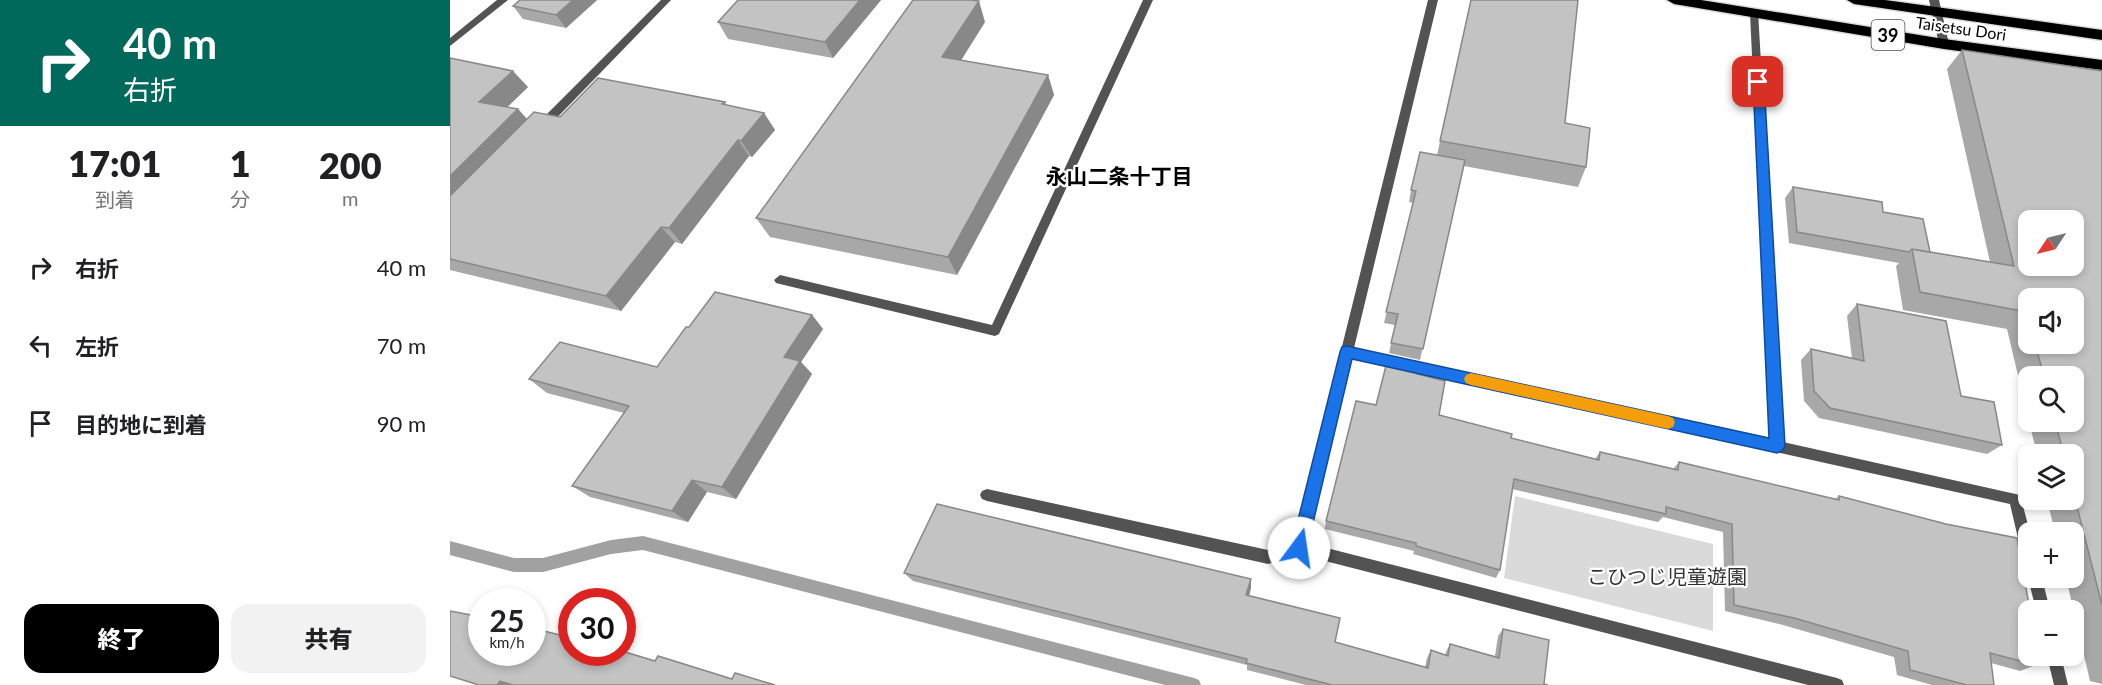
<!DOCTYPE html>
<html lang="ja">
<head>
<meta charset="utf-8">
<style>
  :root { --surface:#fff; --page:#f2f2f2; --text:#202124; --muted:#757577; --accent:#000 }
  body { margin:0; font-family:Lato,"Noto Sans JP",sans-serif; background:var(--page); color:var(--text); height:100vh; display:flex; flex-direction:column; font-size:22px; white-space:nowrap }
  * { box-sizing:border-box; margin:0 }
  p { font-size:20px; color:var(--muted) }
  .icon { flex:none; width:33px; height:33px; fill:none; stroke:currentColor; stroke-width:2; stroke-linecap:round; stroke-linejoin:round }
  .map { position:relative; flex:1; overflow:hidden }
  .side { display:flex; flex-direction:column; background:var(--surface); width:450px }
  .side>* { flex:none }
  .guide { background:#00695c; color:#fff; overflow:hidden }
  .needle { width:39px; rotate:235deg }
  .tools { position:absolute; left:1568px; top:210px; display:grid; gap:12px }
  .tools a { display:grid; place-items:center; width:66px; height:66px; border-radius:12px; background:var(--surface); box-shadow:0 3px 9px #0003; font-size:30px }
  .speed { position:absolute; left:18px; top:588px; display:flex; gap:12px; font-size:30px; font-weight:700; text-align:center }
  .speed>* { display:grid; place-content:center; width:78px; height:78px; border-radius:50%; background:var(--surface); box-shadow:0 3px 9px #0003; line-height:1 }
  .speed small { font-size:15px; font-weight:400 }
  .speed .limit { border:9px solid #d22; background:#fff; color:#111 }
  .pin { position:absolute; display:grid; place-items:center; width:51px; height:51px; color:#fff; margin:-26px; border-radius:12px; box-shadow:0 3px 9px #0006 }
  .me { position:absolute; width:66px; margin:-33px; rotate:14deg; stroke-linejoin:round; filter:drop-shadow(0 0 4px #0008) }
  .turn { display:flex; align-items:center; gap:21px; height:126px; padding:0 24px; font-size:27px }
  .turn .icon { width:78px; height:78px; stroke-width:2.5 }
  .turn b { display:block; font-size:42px; line-height:51px }
  .eta { display:flex; justify-content:space-evenly; align-items:center; height:102px; text-align:center }
  .eta b { font-size:36px; font-weight:800; line-height:42px }
  .button { display:flex; gap:12px; margin-top:auto; padding:12px 24px }
  .button a { flex:1; height:69px; border-radius:18px; background:var(--accent); color:#fff; font-size:24px; font-weight:800; line-height:69px; text-align:center }
  .button a+a { background:var(--page); color:var(--text) }
  ul { padding:0; list-style:none }
  li { display:flex; align-items:center; gap:18px; height:78px; padding:0 24px }
  li div { flex:1 }
  li b { display:block; font-size:22px }
  li em { font-style:normal }
  main { display:flex; flex:1; min-height:0 }
  .map>svg:first-child { display:block }
  .green { fill:#dadada }
  .lines { fill:none; stroke-linecap:round; stroke-linejoin:round }
  .stream { fill:#a1a1a1; fill-rule:evenodd }
  .highway-casing { stroke:#dbdbdb; stroke-width:3 }
  .lane { fill:#535353; fill-rule:evenodd }
  .street { fill:#535353; fill-rule:evenodd }
  .highway { fill:#000; fill-rule:evenodd }
  .wall { fill:#a8a8a8; fill-rule:evenodd }
  .shaded-wall { fill:#888 }
  .building { fill:#c3c3c3; stroke:#888; stroke-width:1.5; fill-rule:evenodd }
  .route { fill:#1a73e8; stroke:#114b97; stroke-width:1.5 }
  .slow { fill:#f59e0b }
  .labels { text-anchor:middle; dominant-baseline:central; stroke-width:4.5; stroke-linejoin:round; paint-order:stroke }
  .far-street-label { font-size:16px; fill:#000; stroke:#fff }
  .shield { fill:#fff; stroke:#4c4c4c; stroke-width:1.5 }
  .shield-label { font-size:18px; font-weight:bold; fill:#000 }
  .park-label { font-size:20px; fill:#313131; stroke:#fff }
  .neighbourhood-label { font-size:21px; font-weight:bold; fill:#000; stroke:#fff }
</style>
</head>
<body>
<main>
<section class="side">
<div class="guide">
<div class="turn"><svg class="icon" aria-label="right" viewBox="0 0 24 24"><path d="M7 20v-9h11M14 6l5 5-5 5"/></svg><div><b>40 m</b>右折</div></div>
</div>
<div class="eta">
<div><b>17:01</b><p>到着</p></div>
<div><b>1</b><p>分</p></div>
<div><b>200</b><p>m</p></div>
</div>
<ul>
<li><svg class="icon" aria-label="right" viewBox="0 0 24 24"><path d="M7 20v-9h11M14 6l5 5-5 5"/></svg><div><b>右折</b></div><em>40 m</em></li>
<li><svg class="icon" aria-label="left" viewBox="0 0 24 24"><path d="M17 20v-9H6M10 6l-5 5 5 5"/></svg><div><b>左折</b></div><em>70 m</em></li>
<li><svg class="icon" aria-label="arrive" viewBox="0 0 24 24"><path d="M6 21V4h12l-3 4 3 4H6"/></svg><div><b>目的地に到着</b></div><em>90 m</em></li>
</ul>
<div class="button"><a>終了</a><a>共有</a></div>
</section>
<div class="map">
<svg width="1652" height="685" viewBox="0 0 1652 685">
  <rect width="100%" height="100%" fill="#fff"/>
  <path class="green" d="M1065 496 1263 544V631L1054 578Z"/>
  <g class="lines">
    <path class="stream" d="M193 536 744 678 749 680 751 685H715L193 550 161 554 93 572H64L0 555V541L64 558H93L161 540Z"/>
    <defs>
      <g id="highway">
        <path d="M1217 0H1251L1494 39 1652 60V70L1494 49 1224 4Z"/>
        <path d="M1397 0H1435L1652 30V40L1404 4Z"/>
      </g>
    </defs>
    <use href="#highway" class="highway-casing"/>
    <g class="lane">
      <path d="M47 0H58L0 46V38Z"/>
      <path d="M693 0H703L549 334 545 336 326 283 324 280 330 275 542 325Z"/>
      <path d="M537 489 818 550 849 541 854 543 856 548 854 553 818 564 537 501 532 499 530 495 532 491Z"/>
    </g>
    <g class="street">
      <path d="M211 0H221L95 130H87V124Z"/>
      <path d="M978 0H988L904 348 1320 439 1300 13 1302 11H1308L1333 442 1570 495 1580 532H1578V558L1573 556 1571 551 1560 504 902 358 857 543 1387 678 1392 680 1394 685H1358L844 553 842 548Z"/>
      <path d="M1479 0H1489L1499 44 1497 46H1491L1489 44Z"/>
      <path d="M1578 578H1592L1600 610H1586Z"/>
      <path d="M1597 656H1611L1618 685H1604Z"/>
    </g>
    <use href="#highway" class="highway"/>
  </g>
  <g class="wall">
    <path d="M70 0H147L116 28 73 19 63 6Z"/>
    <path d="M288 0H431L383 58 278 39 268 22Z"/>
    <path d="M1021 0 1115 123 1136 167 1128 187 1014 166 970 360 939 353 945 325 934 323 963 203 959 202 961 190 987 155Z"/>
    <path d="M535 22 511 60 598 75 604 95 507 275 320 237 306 218Z"/>
    <path d="M1512 50 1652 71V684L1640 681 1616 578H1623V532H1605L1597 500H1623V454H1587L1579 422H1623V376H1578V418L1557 329 1453 310 1446 266 1449 263 1339 243 1335 198 1343 187 1480 252 1540 262 1497 69ZM1578 298 1623 344H1578Z"/>
    <path d="M0 58 78 87 57 107 68 109 77 119 275 102 277 105 314 113 325 130 302 157 299 156 232 244 225 242 171 311 0 270Z"/>
    <path d="M1407 304 1511 396 1552 445 1537 454 1369 418 1354 401 1351 360 1361 349 1402 358 1397 316Z"/>
    <path d="M362 315 373 329 351 362 362 374 286 499 257 492 238 522 140 497 122 486 174 413 97 393 79 379 207 367 239 327Z"/>
    <path d="M967 374 989 415 1061 438 1145 459 1150 452 1223 469 1229 462 1385 499 1389 496 1578 610 1586 665 1570 671 1541 663 1544 685H1482L1447 675 1444 657 1333 625 1275 611 1273 532 1213 517 1208 522 1062 489 1050 570 1046 578 963 554 964 551 875 529 876 521 926 405Z"/>
    <path d="M454 573 801 579V588L799 596 885 642 975 667 977 658 981 650 995 655 996 652 1000 644 1045 656 1048 636 1053 629 1094 684 1098 685H856L797 670V665L463 581Z"/>
  </g>
  <g class="shaded-wall">
    <path d="M123 0H147L116 28 106 15Z"/>
    <path d="M410 0H431L383 58 375 42Z"/>
    <path d="M529 1 535 22 500 78 492 57Z"/>
    <path d="M63 71 78 87 45 119 29 102Z"/>
    <path d="M598 75 604 95 507 275 498 257Z"/>
    <path d="M68 109 83 126 0 210V176Z"/>
    <path d="M314 113 325 130 302 157 291 141Z"/>
    <path d="M288 140 299 156 232 244 219 228Z"/>
    <path d="M211 227 225 242 171 311 156 296Z"/>
    <path d="M362 315 373 329 351 362 362 374 286 499 272 487 334 357Z"/>
    <path d="M242 480 257 492 238 522 222 511Z"/>
    <path d="M801 579V588L797 603 796 595Z"/>
    <path d="M50 681 63 685H47Z"/>
  </g>
  <g class="building">
    <path d="M70 0H123L106 15 63 6Z"/>
    <path d="M288 0H410L375 42 268 22Z"/>
    <path d="M463 0H521L529 1 492 57 598 75 498 257 306 218Z"/>
    <path d="M1021 0H1128L1115 123 1140 128 1136 167 990 141Z"/>
    <path d="M1512 50 1652 71V605L1623 491V454H1614L1605 422H1623V376H1594L1585 344H1623V298H1578V315L1577 312 1470 292 1462 249 1564 266ZM1578 220H1623V266H1578Z"/>
    <path d="M0 58 63 71 29 102 68 109 0 176Z"/>
    <path d="M148 78 275 102 272 104 314 113 291 141 288 140 219 228 211 227 156 296 0 259V196L84 112 110 117Z"/>
    <path d="M970 152 1015 160 973 349 941 343 948 314 936 312 966 191 961 190Z"/>
    <path d="M1343 187 1432 202 1433 212 1473 219 1480 252 1462 249 1459 252 1347 232Z"/>
    <path d="M265 292 362 315 334 357 350 361 272 487 242 480 222 511 122 486 179 406 79 379 110 342 207 367 236 327H239Z"/>
    <path d="M1407 304 1496 321 1511 396 1544 402 1552 445 1380 408 1364 391 1361 349 1414 361Z"/>
    <path d="M938 358 969 365 967 374 995 381 989 415 1062 434 1061 438 1149 460 1150 452 1228 470 1229 462 1389 500V496L1496 524 1567 538 1580 610H1578V656H1585L1586 665 1540 653 1544 685H1517L1460 670 1458 651 1344 618 1284 605 1282 524 1216 507V514L1064 479 1050 570 966 546V543L876 521 906 401 926 405Z"/>
    <path d="M487 504 801 579 796 595 890 618 885 642 978 668 981 650 998 656 1000 644 1049 658 1053 629 1099 640 1094 684 1098 685H882L796 663 797 659 454 573Z"/>
    <path d="M0 611 32 617V652H82V628L122 638V652H172V651L205 661 208 656 282 679 285 673 325 685H63L50 681 47 685H29L0 676Z"/>
  </g>
  <path class="route" d="M1308 78 1314 82 1335 446 1332 451 1327 453 902 359 857 548 854 553 849 555 843 553 841 548 890 352 892 347 897 346 1319 438 1303 82Z"/>
  <path class="slow" d="M1021 373 1218 416 1223 418 1225 422 1223 427 1218 429 1021 385 1016 383 1014 379 1016 375Z"/>
  <g class="labels">
    <g class="far-street-label">
      <text transform="translate(1511 28) rotate(8)">Taisetsu Dori</text>
    </g>
    <rect class="shield" x="1421.5" y="20" width="33" height="30" rx="4.5"/>
    <g class="shield-label">
      <text x="1438" y="35">39</text>
    </g>
    <g class="park-label">
      <text x="1217" y="576">こひつじ児童遊園</text>
    </g>
    <g class="neighbourhood-label">
      <text x="669" y="175">永山二条十丁目</text>
    </g>
  </g>
</svg>
<div class="tools">
<a><svg class="needle" viewBox="-14 -14 28 28"><path d="M0-13l5 13h-10z" fill="#e53935"/><path d="M0 13l5-13h-10z" fill="#757577"/></svg></a>
<a><svg class="icon" aria-label="sound" viewBox="0 0 24 24"><path d="M4 9h4l5-4v14l-5-4H4zM17 9q2 3 0 6"/></svg></a>
<a><svg class="icon" aria-label="search" viewBox="0 0 24 24"><circle cx="10" cy="10" r="6"/><path d="M15 15l6 6"/></svg></a>
<a><svg class="icon" aria-label="layers" viewBox="0 0 24 24"><path d="M12 4l9 5-9 5-9-5zM3 14l9 5 9-5"/></svg></a>
<a>+</a>
<a>−</a>
</div>
<div class="speed"><div>25<small>km/h</small></div><div class="limit">30</div></div>
<div class="pin" style="left:1308px;top:82px;background:#d93025"><svg class="icon" aria-label="arrive" viewBox="0 0 24 24"><path d="M6 21V4h12l-3 4 3 4H6"/></svg></div>
<svg class="me" style="left:849px;top:548px" viewBox="-20 -20 40 40"><circle r="19" fill="#fff"/><path d="M0-13L10 11 0 6-10 11z" fill="#1a73e8"/></svg>
</div>
</main>
</body>
</html>
